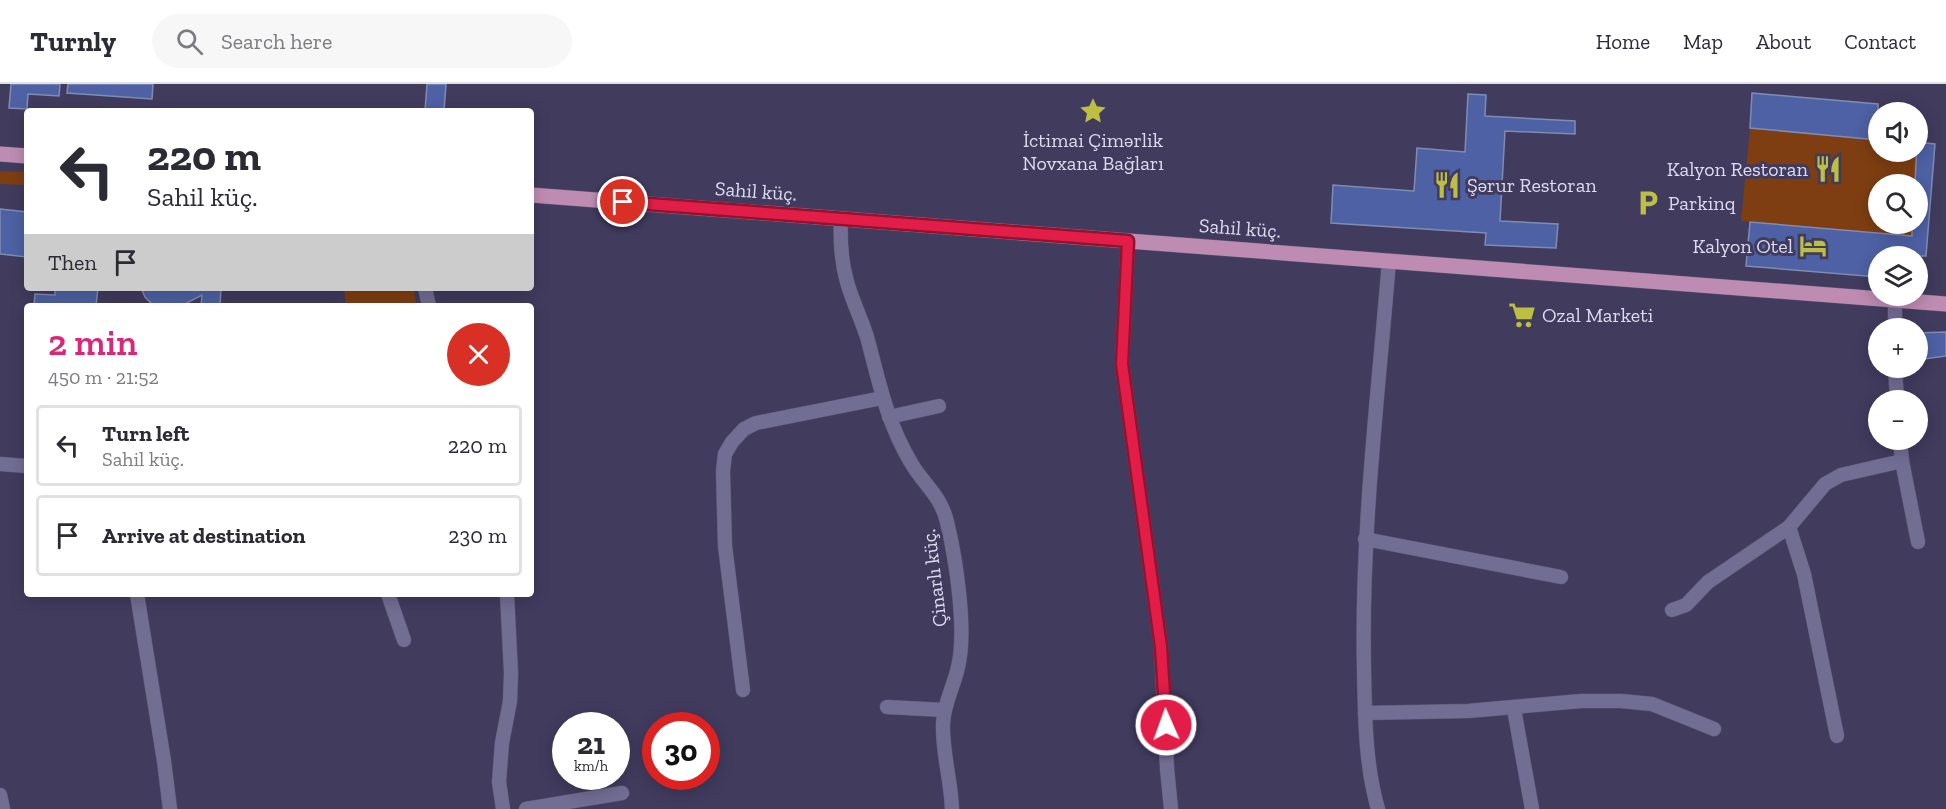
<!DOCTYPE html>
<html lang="en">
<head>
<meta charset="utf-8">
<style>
  :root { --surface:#fff; --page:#f7f7f7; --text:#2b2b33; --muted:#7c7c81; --line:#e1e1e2; --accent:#db2777 }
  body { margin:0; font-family:"Zilla Slab",serif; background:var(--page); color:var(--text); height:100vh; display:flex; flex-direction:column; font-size:22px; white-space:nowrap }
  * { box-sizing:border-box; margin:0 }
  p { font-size:20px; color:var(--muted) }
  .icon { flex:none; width:33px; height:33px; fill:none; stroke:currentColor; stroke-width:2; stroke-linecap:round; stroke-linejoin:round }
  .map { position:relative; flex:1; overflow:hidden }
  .panel { position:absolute; left:24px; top:219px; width:510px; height:294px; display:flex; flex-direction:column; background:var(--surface); border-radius:6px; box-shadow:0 3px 15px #0003 }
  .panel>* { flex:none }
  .top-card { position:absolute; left:24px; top:24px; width:510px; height:183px; border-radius:6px; box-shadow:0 3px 15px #0003; background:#fff; color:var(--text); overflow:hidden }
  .tools { position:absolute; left:1868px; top:18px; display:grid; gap:12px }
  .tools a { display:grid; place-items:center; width:60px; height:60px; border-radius:50%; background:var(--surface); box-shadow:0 3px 15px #0003; font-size:30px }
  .speed { position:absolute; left:552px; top:628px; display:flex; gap:12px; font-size:30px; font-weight:700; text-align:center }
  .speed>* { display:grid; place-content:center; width:78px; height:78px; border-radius:50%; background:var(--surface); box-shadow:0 3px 15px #0003; line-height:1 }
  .speed small { font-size:15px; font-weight:400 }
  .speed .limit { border:9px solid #d22; background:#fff; color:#111 }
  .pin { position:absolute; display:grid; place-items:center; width:51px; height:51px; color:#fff; margin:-26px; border:3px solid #fff; border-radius:50%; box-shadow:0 2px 6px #0007 }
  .me { position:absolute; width:66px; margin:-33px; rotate:358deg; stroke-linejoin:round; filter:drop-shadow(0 0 4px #0008) }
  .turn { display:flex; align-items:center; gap:21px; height:126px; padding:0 24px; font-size:27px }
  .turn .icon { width:78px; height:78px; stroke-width:2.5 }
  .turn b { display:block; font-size:42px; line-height:51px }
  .then { display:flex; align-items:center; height:57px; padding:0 24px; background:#0003; gap:12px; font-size:22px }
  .round { display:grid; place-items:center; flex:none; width:63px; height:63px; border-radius:32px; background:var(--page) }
  .head { display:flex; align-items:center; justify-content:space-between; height:102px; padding:0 24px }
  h1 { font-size:36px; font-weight:600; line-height:45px; color:var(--accent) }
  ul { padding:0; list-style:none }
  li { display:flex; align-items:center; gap:18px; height:81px; margin:0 12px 9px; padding:0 12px; border:3px solid var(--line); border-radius:6px }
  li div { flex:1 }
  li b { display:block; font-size:22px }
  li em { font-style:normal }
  header { display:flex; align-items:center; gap:36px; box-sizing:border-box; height:84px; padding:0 30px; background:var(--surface); border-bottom:2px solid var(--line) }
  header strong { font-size:28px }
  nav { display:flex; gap:33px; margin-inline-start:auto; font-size:21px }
  .search { width:420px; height:54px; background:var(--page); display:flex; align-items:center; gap:15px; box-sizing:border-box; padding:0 21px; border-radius:33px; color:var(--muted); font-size:22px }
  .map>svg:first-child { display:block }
  .green { fill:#7e3e11 }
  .building { fill:#4e61a4; stroke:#7f8cb2; stroke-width:1.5 }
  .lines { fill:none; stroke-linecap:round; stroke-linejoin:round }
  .minor-casing { stroke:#5b5673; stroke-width:15 }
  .primary-casing { stroke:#5b5673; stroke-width:16 }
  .minor { stroke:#726d93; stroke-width:14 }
  .primary { stroke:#be8cb2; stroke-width:15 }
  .route-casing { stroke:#92132f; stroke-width:15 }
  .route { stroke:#e11d48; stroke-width:10 }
  .labels { text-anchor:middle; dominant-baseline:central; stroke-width:6; stroke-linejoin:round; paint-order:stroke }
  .poi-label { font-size:20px; fill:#dddbf0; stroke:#413b5e; text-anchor:start }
  .street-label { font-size:20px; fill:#dddbf0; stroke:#413b5e }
</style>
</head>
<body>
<header>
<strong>Turnly</strong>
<div class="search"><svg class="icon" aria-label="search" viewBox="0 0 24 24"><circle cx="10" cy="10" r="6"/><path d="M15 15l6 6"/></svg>Search here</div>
<nav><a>Home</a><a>Map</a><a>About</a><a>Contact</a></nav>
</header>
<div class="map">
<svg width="1946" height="725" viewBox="0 0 1946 725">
  <rect width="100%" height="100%" fill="#413b5e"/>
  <g class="green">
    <path d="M1750 44 1878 56V68H1917L1915 100H1878V140H1912V152L1741 137Z"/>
    <path d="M0 87 27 88V101L0 100Z"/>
    <path d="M344 204H413L417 222H346Z"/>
  </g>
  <g class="building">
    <path d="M11 0H60L59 12 28 10 27 25 9 24Z"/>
    <path d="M68 0H153L152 15 67 9Z"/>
    <path d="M427 0H446L444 27H425Z"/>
    <path d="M1752 9 1878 20V56L1750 44Z"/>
    <path d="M1468 10 1486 11 1485 32 1575 37V50L1505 47 1500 137 1558 140 1556 164 1485 161 1486 149 1331 139 1333 101 1414 107 1417 64 1465 68Z"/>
    <path d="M1917 58 1935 60 1926 172H1878V193L1746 182 1750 138 1912 152V140H1917V100H1915Z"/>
    <path d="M0 125 27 128V173L0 170Z"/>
    <path d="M55 204H98L96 222H34L35 210 55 211Z"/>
    <path d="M141 204H221L220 222H201L202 211 181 222H154L145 213Z"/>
    <path d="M1946 248V272L1917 276V249Z"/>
  </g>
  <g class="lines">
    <defs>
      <g id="minor">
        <path d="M841 135C840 156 841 177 847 198 852 216 861 234 867 253 879 297 886 336 910 377 922 399 941 411 947 438 956 475 967 547 958 583 954 602 944 619 943 639 942 668 951 696 952 725"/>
        <path d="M1128 157 1122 280 1161 563 1167 684 1171 725"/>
        <path d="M425 204 429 222"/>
        <path d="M1895 216V244"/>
        <path d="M1895 284 1897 316"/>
        <path d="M889 333 939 322"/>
        <path d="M1900 356 1902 377 1918 458"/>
        <path d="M0 380 27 382"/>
        <path d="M1789 443 1804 490 1837 652"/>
        <path d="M1365 455 1561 493"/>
        <path d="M137 510 164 677 170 725"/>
        <path d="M388 510 404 556"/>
        <path d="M1672 526 1686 521 1708 498 1789 443 1825 400 1841 391 1902 377"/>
        <path d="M743 606 725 462 723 387 725 370 732 358 744 345 756 339 882 314"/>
        <path d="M887 623 944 626"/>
        <path d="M1514 625 1532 725"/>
        <path d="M1365 629 1468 627 1581 617H1621L1652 620 1714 645"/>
        <path d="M0 711 3 725"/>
        <path d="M503 725 499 698 502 659 510 617 511 589 507 510"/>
        <path d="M526 725 622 709"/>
        <path d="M1378 725C1365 680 1365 632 1364 585 1361 448 1378 313 1389 177"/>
      </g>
      <g id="primary">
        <path d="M0 70 27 72"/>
        <path d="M531 111 1946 220"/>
      </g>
    </defs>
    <use href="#minor" class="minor-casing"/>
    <use href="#primary" class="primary-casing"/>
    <use href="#minor" class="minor"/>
    <use href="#primary" class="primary"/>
  </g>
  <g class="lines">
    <defs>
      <path id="route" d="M623 118 1128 157 1122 280 1161 563 1166 641"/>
    </defs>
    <use href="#route" class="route-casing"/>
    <use href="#route" class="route"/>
  </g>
  <defs>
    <symbol id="sight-bare" viewBox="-9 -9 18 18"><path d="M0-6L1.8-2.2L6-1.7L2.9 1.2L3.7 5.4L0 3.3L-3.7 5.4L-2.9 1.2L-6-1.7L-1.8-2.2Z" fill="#bdbf43" stroke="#413b5e" stroke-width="2.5" paint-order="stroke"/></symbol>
    <symbol id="restaurant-bare" viewBox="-9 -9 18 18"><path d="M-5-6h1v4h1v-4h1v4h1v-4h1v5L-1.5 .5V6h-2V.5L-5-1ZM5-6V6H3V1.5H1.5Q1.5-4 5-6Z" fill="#bdbf43" stroke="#413b5e" stroke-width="2.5" paint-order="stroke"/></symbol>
    <symbol id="parking-bare" viewBox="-9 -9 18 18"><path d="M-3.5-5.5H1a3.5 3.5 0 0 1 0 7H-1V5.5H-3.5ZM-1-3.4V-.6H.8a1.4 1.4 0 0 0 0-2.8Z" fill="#bdbf43" stroke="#413b5e" stroke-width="2.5" paint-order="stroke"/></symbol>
    <symbol id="hotel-bare" viewBox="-9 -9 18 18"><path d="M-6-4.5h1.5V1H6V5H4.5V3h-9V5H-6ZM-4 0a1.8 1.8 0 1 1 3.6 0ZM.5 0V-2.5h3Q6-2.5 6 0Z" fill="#bdbf43" stroke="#413b5e" stroke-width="2.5" paint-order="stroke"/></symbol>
    <symbol id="supermarket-bare" viewBox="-9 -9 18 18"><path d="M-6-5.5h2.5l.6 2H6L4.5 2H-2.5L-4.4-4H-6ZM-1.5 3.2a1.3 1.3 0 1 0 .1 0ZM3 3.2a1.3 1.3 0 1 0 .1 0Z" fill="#bdbf43" stroke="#413b5e" stroke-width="2.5" paint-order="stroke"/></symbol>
  </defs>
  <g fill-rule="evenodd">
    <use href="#sight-bare" x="1074" y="8" width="38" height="38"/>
    <use href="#restaurant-bare" x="1809" y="66" width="38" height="38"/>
    <use href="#restaurant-bare" x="1428" y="82" width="38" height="38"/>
    <use href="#parking-bare" x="1629" y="100" width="38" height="38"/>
    <use href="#hotel-bare" x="1794" y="143" width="38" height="38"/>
    <use href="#supermarket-bare" x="1503" y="212" width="38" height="38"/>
  </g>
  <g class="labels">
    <g class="poi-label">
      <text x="1093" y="56" text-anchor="middle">İctimai Çimərlik<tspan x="1093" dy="23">Novxana Bağları</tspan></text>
      <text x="1808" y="85" text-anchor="end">Kalyon Restoran</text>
      <text x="1467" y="101">Şərur Restoran</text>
      <text x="1668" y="119">Parkinq</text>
      <text x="1793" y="162" text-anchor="end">Kalyon Otel</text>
      <text x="1542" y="231">Ozal Marketi</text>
    </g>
    <g class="street-label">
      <text transform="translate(756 107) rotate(4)">Sahil küç.</text>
      <text transform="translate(1240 144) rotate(4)">Sahil küç.</text>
      <text transform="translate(934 494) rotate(-97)">Çinarlı küç.</text>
    </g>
  </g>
</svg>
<div class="tools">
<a><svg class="icon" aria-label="sound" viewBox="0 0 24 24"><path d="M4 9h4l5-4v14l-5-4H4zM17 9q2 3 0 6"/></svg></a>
<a><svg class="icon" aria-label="search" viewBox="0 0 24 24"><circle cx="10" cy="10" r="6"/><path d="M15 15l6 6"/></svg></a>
<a><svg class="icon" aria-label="layers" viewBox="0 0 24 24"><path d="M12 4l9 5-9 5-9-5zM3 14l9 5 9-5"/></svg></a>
<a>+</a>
<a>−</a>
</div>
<div class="speed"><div>21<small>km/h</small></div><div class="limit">30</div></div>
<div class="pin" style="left:623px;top:118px;background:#d93025"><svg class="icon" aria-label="arrive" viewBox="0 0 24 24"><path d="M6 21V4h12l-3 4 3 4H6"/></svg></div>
<svg class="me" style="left:1166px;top:641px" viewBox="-20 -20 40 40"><circle r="17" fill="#e11d48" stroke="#fff" stroke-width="3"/><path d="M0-11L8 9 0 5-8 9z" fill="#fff"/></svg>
<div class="top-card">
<div class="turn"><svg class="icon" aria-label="left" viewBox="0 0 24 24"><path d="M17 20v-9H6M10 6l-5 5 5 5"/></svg><div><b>220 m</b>Sahil küç.</div></div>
<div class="then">Then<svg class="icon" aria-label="arrive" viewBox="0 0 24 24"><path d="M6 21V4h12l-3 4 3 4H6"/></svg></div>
</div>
<section class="panel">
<div class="head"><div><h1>2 min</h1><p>450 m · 21:52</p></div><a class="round" style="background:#d93025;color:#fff"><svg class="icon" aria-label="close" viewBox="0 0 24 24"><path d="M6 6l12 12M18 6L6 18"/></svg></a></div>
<ul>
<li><svg class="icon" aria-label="left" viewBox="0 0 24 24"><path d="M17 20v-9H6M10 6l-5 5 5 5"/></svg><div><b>Turn left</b><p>Sahil küç.</p></div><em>220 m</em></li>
<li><svg class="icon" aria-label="arrive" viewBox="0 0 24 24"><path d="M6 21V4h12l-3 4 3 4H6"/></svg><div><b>Arrive at destination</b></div><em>230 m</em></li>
</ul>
</section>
</div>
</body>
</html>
